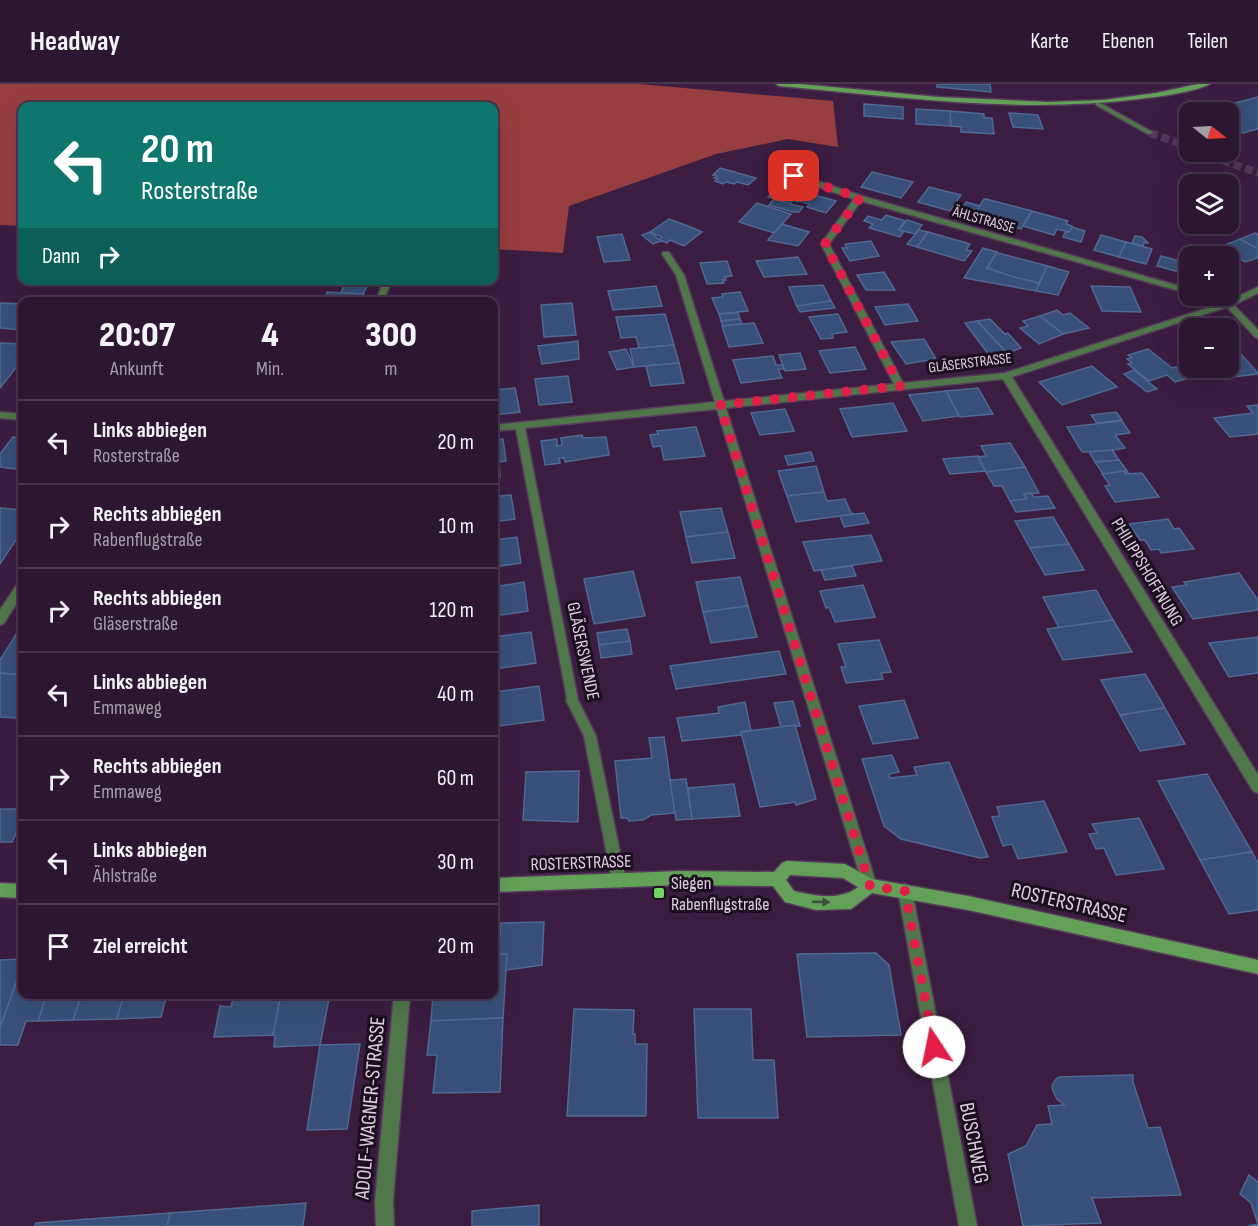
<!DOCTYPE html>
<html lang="de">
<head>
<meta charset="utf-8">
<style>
  :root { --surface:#2c1631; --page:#341f39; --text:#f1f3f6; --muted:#a69fab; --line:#48354d }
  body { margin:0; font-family:"Sofia Sans Condensed",sans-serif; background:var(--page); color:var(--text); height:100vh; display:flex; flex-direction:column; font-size:22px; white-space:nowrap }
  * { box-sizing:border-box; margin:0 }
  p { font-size:20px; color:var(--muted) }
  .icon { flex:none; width:33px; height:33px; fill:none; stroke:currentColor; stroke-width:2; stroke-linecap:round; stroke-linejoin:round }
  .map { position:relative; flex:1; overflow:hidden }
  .drawer { position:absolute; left:18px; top:213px; width:480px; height:702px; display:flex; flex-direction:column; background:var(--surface); border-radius:12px; box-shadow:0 6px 24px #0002,0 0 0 2px var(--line) }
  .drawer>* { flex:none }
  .banner { position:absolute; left:18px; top:18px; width:480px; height:183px; border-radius:12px; box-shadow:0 6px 24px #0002,0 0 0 2px var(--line); background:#0f766e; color:#fff; overflow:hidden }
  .needle { width:39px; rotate:108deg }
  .tools { position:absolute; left:1179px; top:18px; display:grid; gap:12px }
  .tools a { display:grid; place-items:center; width:60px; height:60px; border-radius:12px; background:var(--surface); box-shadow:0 6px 24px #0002,0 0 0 2px var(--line); font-size:30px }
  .pin { position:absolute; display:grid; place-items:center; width:51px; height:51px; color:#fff; margin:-26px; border-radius:12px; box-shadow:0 3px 9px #0006 }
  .me { position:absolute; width:66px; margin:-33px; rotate:349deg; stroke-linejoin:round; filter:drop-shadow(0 0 4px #0008) }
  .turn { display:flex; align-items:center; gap:21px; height:126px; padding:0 24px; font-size:27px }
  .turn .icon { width:78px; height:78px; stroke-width:2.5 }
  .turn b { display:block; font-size:42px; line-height:51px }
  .then { display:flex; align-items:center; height:57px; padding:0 24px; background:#0003; gap:12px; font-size:22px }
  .eta { display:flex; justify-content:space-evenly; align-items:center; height:102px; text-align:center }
  .eta b { font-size:36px; font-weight:800; line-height:42px }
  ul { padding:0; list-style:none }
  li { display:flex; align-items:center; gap:18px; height:84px; padding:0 24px; border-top:2px solid var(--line) }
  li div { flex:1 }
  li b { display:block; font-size:22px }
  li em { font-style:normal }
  header { display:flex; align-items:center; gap:36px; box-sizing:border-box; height:84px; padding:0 30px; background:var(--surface); border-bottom:2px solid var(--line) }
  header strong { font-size:28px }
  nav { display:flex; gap:33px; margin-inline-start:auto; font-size:21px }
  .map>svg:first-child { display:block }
  .forest { fill:#973e40 }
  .building { fill:#385079; stroke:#506993; stroke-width:1.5 }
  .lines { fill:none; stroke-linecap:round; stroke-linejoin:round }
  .street-tunnel { stroke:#543759; stroke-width:8; stroke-dasharray:8 4; stroke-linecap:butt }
  .lane-casing { stroke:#56395b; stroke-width:3 }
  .street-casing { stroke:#56395b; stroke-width:3 }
  .secondary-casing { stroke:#56395b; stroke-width:3 }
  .lane { fill:#50774a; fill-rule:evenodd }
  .street { fill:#50774a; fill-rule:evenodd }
  .secondary { fill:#63a159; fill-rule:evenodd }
  .oneway { fill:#3b5039 }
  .route { stroke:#e11d48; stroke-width:10; stroke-dasharray:0 18 }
  .poi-dot { fill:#6fd35f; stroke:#1b0e1e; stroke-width:2 }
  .labels { text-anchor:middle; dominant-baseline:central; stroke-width:6; stroke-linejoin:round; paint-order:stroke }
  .far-street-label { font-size:15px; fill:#e1cde4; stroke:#1b0e1e }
  .street-label { font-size:18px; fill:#e1cde4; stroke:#1b0e1e }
  .poi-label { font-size:18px; fill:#e1cde4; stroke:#1b0e1e; text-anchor:start }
  .near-street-label { font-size:21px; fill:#e1cde4; stroke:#1b0e1e }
</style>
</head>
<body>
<header>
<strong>Headway</strong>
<nav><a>Karte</a><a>Ebenen</a><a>Teilen</a></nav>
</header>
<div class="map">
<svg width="1258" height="1142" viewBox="0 0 1258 1142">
  <rect width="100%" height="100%" fill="#3b1d41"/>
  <path class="forest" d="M0 0H639L833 17 838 63 788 55 716 70 569 122 563 169 494 165V22H22V142L0 141Z"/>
  <g class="building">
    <path d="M937 0H990L991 8 937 3Z"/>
    <path d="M1258 13V45L1243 49 1228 44V28H1201Z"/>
    <path d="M864 20 903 23V35L864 32Z"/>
    <path d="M916 25 950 27 951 42 916 40Z"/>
    <path d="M950 27 984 30V34H992L994 50 961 48V43L951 42Z"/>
    <path d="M1009 29 1038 31 1043 45 1013 43Z"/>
    <path d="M720 84 756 94 748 101 737 98 734 100 726 98 723 100 715 97 718 95 714 94 717 92 713 91Z"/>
    <path d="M872 88 913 98 901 114 861 103Z"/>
    <path d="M779 101 803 108 797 114 801 115 798 118 793 116 790 120 768 113Z"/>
    <path d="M929 103 961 111 950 127 918 118Z"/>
    <path d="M803 108 836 117 826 129 807 123 809 120 799 117 801 115 797 114Z"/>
    <path d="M774 115 790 120 803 123 799 128H793L769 121Z"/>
    <path d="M984 115H986L1032 127 1021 145 973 132Z"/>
    <path d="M966 118 980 122 973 132 959 128Z"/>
    <path d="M757 119 791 130 774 149 739 138Z"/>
    <path d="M1032 127 1068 137 1066 140 1072 142V144L1069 148 1057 145 1054 151 1023 142Z"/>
    <path d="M886 131 905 137 899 146 904 147 900 153 869 144 873 140 864 137 868 132 882 136Z"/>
    <path d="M669 135 693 144 702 148 684 162 670 156 667 159 659 156 662 153 650 148Z"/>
    <path d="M907 136 922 141 915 150 899 146Z"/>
    <path d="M782 140 809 148 798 162 768 156Z"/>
    <path d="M1072 143 1085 147 1081 158 1063 153 1065 148H1069Z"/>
    <path d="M919 146 928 148 917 163 907 160Z"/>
    <path d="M650 148 661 157 653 160 642 151Z"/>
    <path d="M928 148 970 160 966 166 972 167 964 177 917 163Z"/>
    <path d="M1255 149 1258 150V165L1240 155Z"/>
    <path d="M622 150 630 176 604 178 597 153Z"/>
    <path d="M1101 151 1126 158 1119 173 1094 166Z"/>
    <path d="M1135 152 1142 153 1148 159H1144L1143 162 1132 159Z"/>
    <path d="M1240 155 1258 165V174L1245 178 1220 163Z"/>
    <path d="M871 157 879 172 850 177 842 164H847L845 160Z"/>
    <path d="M1126 158 1152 165 1146 180 1119 173Z"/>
    <path d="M983 164 997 168 987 184 1039 199 1036 207 964 194Z"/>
    <path d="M997 168 998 169 1048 182 1039 199 1014 193 987 184Z"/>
    <path d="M1161 172 1183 178 1179 188 1157 182Z"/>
    <path d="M1185 172 1190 173V192L1178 189Z"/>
    <path d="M798 173 807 190 764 193 756 177Z"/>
    <path d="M727 177 732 192 725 193 726 196H723L724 199 707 200 700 179Z"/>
    <path d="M1047 182 1069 188 1058 211 1036 207Z"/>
    <path d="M1228 182 1240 190 1228 196Z"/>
    <path d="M884 188 895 206H866L857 191Z"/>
    <path d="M344 201 367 202 363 210 341 209Z"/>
    <path d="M823 201 831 217 797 223 789 203Z"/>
    <path d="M656 202 662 222 613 226 608 207Z"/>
    <path d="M1091 202 1130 203 1141 228 1102 227Z"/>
    <path d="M327 208 363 210H364L360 218H325Z"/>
    <path d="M740 208 748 227 719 230 712 214 723 213 722 210Z"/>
    <path d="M831 217 835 224 800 228 797 222Z"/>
    <path d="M0 219 22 220V246L0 244Z"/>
    <path d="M572 219 576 251 544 253 541 221Z"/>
    <path d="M908 220 918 237 885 241 875 223Z"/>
    <path d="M1057 226 1063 231 1070 229 1089 244 1063 250 1040 232Z"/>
    <path d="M738 229 740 235 721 237 719 230Z"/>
    <path d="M665 230 674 261 639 264 636 253 621 254 616 233Z"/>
    <path d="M838 230 847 248 832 250 833 254 821 255 809 233Z"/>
    <path d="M1040 232 1063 250 1039 260 1020 244 1028 242 1023 237Z"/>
    <path d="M740 235 742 240 723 242 721 237Z"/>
    <path d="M990 235 1005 250 1008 249 1021 264 1007 269 977 237Z"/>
    <path d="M977 237 1007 269 989 271 965 239Z"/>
    <path d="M754 239 763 259 729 263 722 242Z"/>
    <path d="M924 255 936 275 906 280 891 258Z"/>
    <path d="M1228 256 1258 289V290L1223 294 1215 284H1228Z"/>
    <path d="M578 257 579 275 542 280 538 262Z"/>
    <path d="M0 259 22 260V276L0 304Z"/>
    <path d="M674 261 679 279 634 283 630 265Z"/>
    <path d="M855 263 866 285 830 289 819 267Z"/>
    <path d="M626 265 634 283 617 286 609 268Z"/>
    <path d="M1148 265 1172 284 1176 283 1189 294 1175 298 1167 291 1149 297 1128 280 1132 279 1127 275 1132 274 1128 271Z"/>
    <path d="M800 269 806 285 785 287 779 271Z"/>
    <path d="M773 272 776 281H782L784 285H778L782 294 741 299 733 276Z"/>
    <path d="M679 279 684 299 651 302 646 282Z"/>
    <path d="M1092 282 1117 303 1062 321 1039 298Z"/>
    <path d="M1134 286 1157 305 1147 308 1124 290Z"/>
    <path d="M568 292 572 318 539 321 535 295Z"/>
    <path d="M515 304 520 328 494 331V306Z"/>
    <path d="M978 304 993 330 960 333 946 307Z"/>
    <path d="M946 307 959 332 923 337 909 311Z"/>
    <path d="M893 319 907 347 852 353 840 325Z"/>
    <path d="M1258 321V350L1230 353 1214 334 1253 329 1247 322Z"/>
    <path d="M785 325 794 347 760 351 751 329Z"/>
    <path d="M1116 328 1122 336 1097 339 1091 331Z"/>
    <path d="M1122 337 1130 349 1115 351 1125 364 1108 367 1082 368 1067 343Z"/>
    <path d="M696 343 705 372 664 376 661 362 653 363 650 351 658 350 657 347Z"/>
    <path d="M582 351 583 354 606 353 609 371 565 378 564 374H559L560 379 545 381 541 357 557 355V362L562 361 561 354Z"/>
    <path d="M13 353 22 354V386L0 383V370Z"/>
    <path d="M503 355 506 377 499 378 500 393 494 394V356Z"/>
    <path d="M1010 359 1025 383 986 388 978 373 986 372 981 362Z"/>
    <path d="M1112 366 1119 376 1095 378 1089 368Z"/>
    <path d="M811 368 814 377 788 381 785 372Z"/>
    <path d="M978 372 985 387 950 390 943 375Z"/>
    <path d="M1119 376 1128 388 1103 390 1095 378Z"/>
    <path d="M816 382 824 408 787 412 778 387Z"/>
    <path d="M1025 383 1039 409 1024 410 1027 415 1010 417 1002 402H994L986 388Z"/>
    <path d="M1124 387 1126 390 1142 389 1159 413 1115 418 1105 402 1110 401 1102 390Z"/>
    <path d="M824 408 827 417 845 415 851 429 855 430 796 438 787 412Z"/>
    <path d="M1031 409 1034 413 1048 412 1055 424 1016 428 1010 417 1027 415 1024 410Z"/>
    <path d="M511 411 515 435 494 438V413Z"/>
    <path d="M0 424 22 426V447L0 480Z"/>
    <path d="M721 424 728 448 686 453 680 428Z"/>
    <path d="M864 429 869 439 844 443 840 432Z"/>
    <path d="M1053 433 1069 460 1030 464 1015 437Z"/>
    <path d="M1168 435 1174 445 1179 444 1194 465 1161 469 1159 465 1151 466 1145 456H1140L1129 440Z"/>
    <path d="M728 448 735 474 692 479 686 453Z"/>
    <path d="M871 451 882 477 814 487 803 458Z"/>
    <path d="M517 453 521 479 494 483V456Z"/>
    <path d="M1069 460 1084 486 1045 491 1030 464Z"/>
    <path d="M852 482 856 492 825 496 821 486Z"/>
    <path d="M633 487 645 532 594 540 584 495Z"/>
    <path d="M1239 489 1258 516V526L1193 535 1172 503 1187 501 1184 498Z"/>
    <path d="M740 493 748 522 703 528 696 498Z"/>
    <path d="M524 498 528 527 494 532V503Z"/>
    <path d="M863 501 875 533 835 538 829 523 826 524 820 507Z"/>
    <path d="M1096 506 1113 536 1059 544 1043 513Z"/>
    <path d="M748 522 757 553 711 559 703 528Z"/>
    <path d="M1113 536 1132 568 1063 576 1047 545Z"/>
    <path d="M627 545 630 557 599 561 597 549Z"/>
    <path d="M531 548 536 579 494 585V553Z"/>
    <path d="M17 549H22V591L0 589V576Z"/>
    <path d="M1258 553V589L1229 593 1209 559Z"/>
    <path d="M879 556 891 588 881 589 883 595 846 599 841 583H846L838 560Z"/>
    <path d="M630 557 632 570 601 574 599 561Z"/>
    <path d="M779 567 786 590 676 605 670 582Z"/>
    <path d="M0 589 22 591V623L16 634 0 633Z"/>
    <path d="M1145 590 1165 624 1120 631 1101 596Z"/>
    <path d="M539 602 544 636 499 642 495 608Z"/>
    <path d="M904 616 918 654 873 660 859 622Z"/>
    <path d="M793 617 800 642 781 643 774 619Z"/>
    <path d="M745 618 751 647 741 648V651L682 657 677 634 719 629 718 623Z"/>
    <path d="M1165 624 1185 660 1140 667 1120 631Z"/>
    <path d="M795 641 816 715 796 721 795 718 760 723 741 648Z"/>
    <path d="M664 653 675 729 651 731 643 736 629 737 627 734H621L615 677 652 674 649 654Z"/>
    <path d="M892 671 899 688 889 690 890 694 917 691 914 683 949 678 988 773 980 774 901 755 884 742 862 675Z"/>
    <path d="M579 687 578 738 523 736 526 688Z"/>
    <path d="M1207 690 1252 768 1200 776 1158 697Z"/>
    <path d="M686 695 692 735 676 736 670 696Z"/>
    <path d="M734 700 740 732 692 735 688 704Z"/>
    <path d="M1044 717 1067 768 1018 775 1012 760 1003 762 992 733 1000 732 997 723Z"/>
    <path d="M0 725H22V738L12 758H0Z"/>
    <path d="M1139 734 1164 785 1116 791 1104 764 1096 765 1089 750 1097 749 1092 740Z"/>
    <path d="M1252 768 1258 779V826L1229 830 1200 776Z"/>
    <path d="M544 838 542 881 506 886 507 870H498L501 839Z"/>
    <path d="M876 869 889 881 901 951 807 953 797 870Z"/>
    <path d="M507 870 503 934 431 937 433 910H494V871Z"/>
    <path d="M22 875V882L0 944V876Z"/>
    <path d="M22 882V910H47L38 937H26L18 961H0V944Z"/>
    <path d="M47 910H82L73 936 38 937Z"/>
    <path d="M82 910H124L117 935 73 936Z"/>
    <path d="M124 910H167L161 933 117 935Z"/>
    <path d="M234 910H281L273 951 214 953 220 922 231 923Z"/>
    <path d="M281 910H330L320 961 274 963 275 952 273 951Z"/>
    <path d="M574 925 634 926 633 950H635V960H647L646 1032H567Z"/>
    <path d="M694 925H751L753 976H774L778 1034H698Z"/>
    <path d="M503 934 500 1008 433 1009 437 971H427L431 937Z"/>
    <path d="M360 960 347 1045 307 1046 320 961Z"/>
    <path d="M1128 991H1133V998L1148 1044 1160 1043 1181 1111 1092 1114 1101 1139 1023 1142 1008 1070 1026 1062 1037 1041 1052 1040 1048 1022 1064 1021 1057 1015 1053 1007 1052 1002 1056 995 1059 993Z"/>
    <path d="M1249 1091 1258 1098V1142H1248L1258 1140 1251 1119 1240 1110Z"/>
    <path d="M306 1119 303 1142H167L170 1129Z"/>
    <path d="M539 1121V1142H472V1127Z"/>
    <path d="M170 1129 167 1142H35L36 1139Z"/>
  </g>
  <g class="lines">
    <g class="street-tunnel">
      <path d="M1150 49 1190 63"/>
      <path d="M1200 68 1258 89"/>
    </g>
    <defs>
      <path id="lane" d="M572 611 576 612 596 652 626 797 624 802 619 804 614 802 612 797 584 652 566 616 568 612Z"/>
      <g id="street">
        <path d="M1096 19H1100L1154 49 1148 50 1096 21Z"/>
        <path d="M770 83H776L862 112 1190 205V210L861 117 829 160 903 299 1005 289 1220 220 1197 214 1196 212H1208L1228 217 1258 203V209L1234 221 1258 246V254L1255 253 1227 223 1012 293 1258 691V709L1253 707 1003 295 726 324 877 802 875 807 870 809 865 807 863 802 717 325 525 344 578 616 576 620 572 621 568 620 516 345 494 347V341L715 318 676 191 662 170 663 168H669L684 191 724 317 894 300 821 160 854 115 770 87Z"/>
        <path d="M383 197 390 199 384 218H376Z"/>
        <path d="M0 328 22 330V336L0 334Z"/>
        <path d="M22 498V511L4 539 0 541V526L18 499Z"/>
        <path d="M905 800 910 802 912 807 977 1142H959L898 807 900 802Z"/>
        <path d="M394 910H410L393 1117 394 1142H376L375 1117Z"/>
      </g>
      <g id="secondary">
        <path d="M776 0H800L939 13 1049 18 1103 16 1156 9 1198 0H1210C1195 8 1157 13 1139 15 1019 30 899 13 779 2Z"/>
        <path d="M787 777 845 780 872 795 968 812 1258 876V890L968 826 872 809 851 825 816 826 785 818 773 802 680 801 494 808V794L680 787 774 788 782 779ZM790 791 843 794 858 803C841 817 815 812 794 807L786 796Z"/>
        <path d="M0 799 22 800V814L0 813Z"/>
      </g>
    </defs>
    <use href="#lane" class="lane-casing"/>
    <use href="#street" class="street-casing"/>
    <use href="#secondary" class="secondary-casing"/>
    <use href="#lane" class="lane"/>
    <use href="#street" class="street"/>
    <use href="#secondary" class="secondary"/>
  </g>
  <defs><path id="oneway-solid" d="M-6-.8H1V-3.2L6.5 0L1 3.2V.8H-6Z" transform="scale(1.5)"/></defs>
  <use class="oneway" href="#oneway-solid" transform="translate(821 818) rotate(2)"/>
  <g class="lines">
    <path class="route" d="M794 92 860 114 825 160 900 302 720 321 870 802 905 807 934 963"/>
  </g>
  <rect class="poi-dot" x="653" y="803" width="12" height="12" rx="3"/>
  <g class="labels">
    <g class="far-street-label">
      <text transform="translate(984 136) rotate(16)">ÄHLSTRASSE</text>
      <text transform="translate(970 279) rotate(-7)">GLÄSERSTRASSE</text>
    </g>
    <g class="street-label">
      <text transform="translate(1147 488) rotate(59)">PHILIPPSHOFFNUNG</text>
      <text transform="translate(583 567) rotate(78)">GLÄSERSWENDE</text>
      <text transform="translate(581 779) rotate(-2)">ROSTERSTRASSE</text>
    </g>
    <g class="poi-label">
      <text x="671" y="799">Siegen<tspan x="671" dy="21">Rabenflugstraße</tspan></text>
    </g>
    <g class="near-street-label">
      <text transform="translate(1069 819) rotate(13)">ROSTERSTRASSE</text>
      <text transform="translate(370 1024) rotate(-85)">ADOLF-WAGNER-STRASSE</text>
      <text transform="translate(974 1059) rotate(79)">BUSCHWEG</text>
    </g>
  </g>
</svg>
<div class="tools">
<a><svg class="needle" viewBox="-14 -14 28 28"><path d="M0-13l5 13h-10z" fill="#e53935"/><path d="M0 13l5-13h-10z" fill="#a69fab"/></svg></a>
<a><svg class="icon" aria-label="layers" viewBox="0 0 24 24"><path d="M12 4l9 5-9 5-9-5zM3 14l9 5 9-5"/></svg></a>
<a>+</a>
<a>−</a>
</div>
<div class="pin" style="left:794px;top:92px;background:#d93025"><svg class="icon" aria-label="arrive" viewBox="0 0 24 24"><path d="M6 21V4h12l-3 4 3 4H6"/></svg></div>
<svg class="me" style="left:934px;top:963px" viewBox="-20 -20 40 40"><circle r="19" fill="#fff"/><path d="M0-13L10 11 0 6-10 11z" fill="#e11d48"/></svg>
<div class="banner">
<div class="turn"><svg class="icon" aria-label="left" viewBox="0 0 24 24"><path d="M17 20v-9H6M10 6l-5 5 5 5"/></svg><div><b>20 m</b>Rosterstraße</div></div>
<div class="then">Dann<svg class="icon" aria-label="right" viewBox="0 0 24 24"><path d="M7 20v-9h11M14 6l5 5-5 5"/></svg></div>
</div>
<section class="drawer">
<div class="eta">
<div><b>20:07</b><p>Ankunft</p></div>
<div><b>4</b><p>Min.</p></div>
<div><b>300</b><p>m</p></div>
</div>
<ul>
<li><svg class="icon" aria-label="left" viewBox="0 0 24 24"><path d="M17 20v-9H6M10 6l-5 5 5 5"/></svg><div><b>Links abbiegen</b><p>Rosterstraße</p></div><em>20 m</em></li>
<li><svg class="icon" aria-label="right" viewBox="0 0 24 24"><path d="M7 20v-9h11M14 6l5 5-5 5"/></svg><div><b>Rechts abbiegen</b><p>Rabenflugstraße</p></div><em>10 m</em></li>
<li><svg class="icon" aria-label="right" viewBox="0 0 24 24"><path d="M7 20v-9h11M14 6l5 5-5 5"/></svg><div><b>Rechts abbiegen</b><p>Gläserstraße</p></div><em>120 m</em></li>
<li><svg class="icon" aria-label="left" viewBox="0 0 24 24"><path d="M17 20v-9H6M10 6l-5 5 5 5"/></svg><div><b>Links abbiegen</b><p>Emmaweg</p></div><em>40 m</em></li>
<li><svg class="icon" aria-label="right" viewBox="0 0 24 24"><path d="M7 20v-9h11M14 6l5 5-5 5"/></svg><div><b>Rechts abbiegen</b><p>Emmaweg</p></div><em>60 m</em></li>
<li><svg class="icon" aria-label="left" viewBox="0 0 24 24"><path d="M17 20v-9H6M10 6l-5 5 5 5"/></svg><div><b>Links abbiegen</b><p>Ählstraße</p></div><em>30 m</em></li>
<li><svg class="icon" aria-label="arrive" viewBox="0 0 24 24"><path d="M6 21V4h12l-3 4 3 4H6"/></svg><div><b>Ziel erreicht</b></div><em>20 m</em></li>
</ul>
</section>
</div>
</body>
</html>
